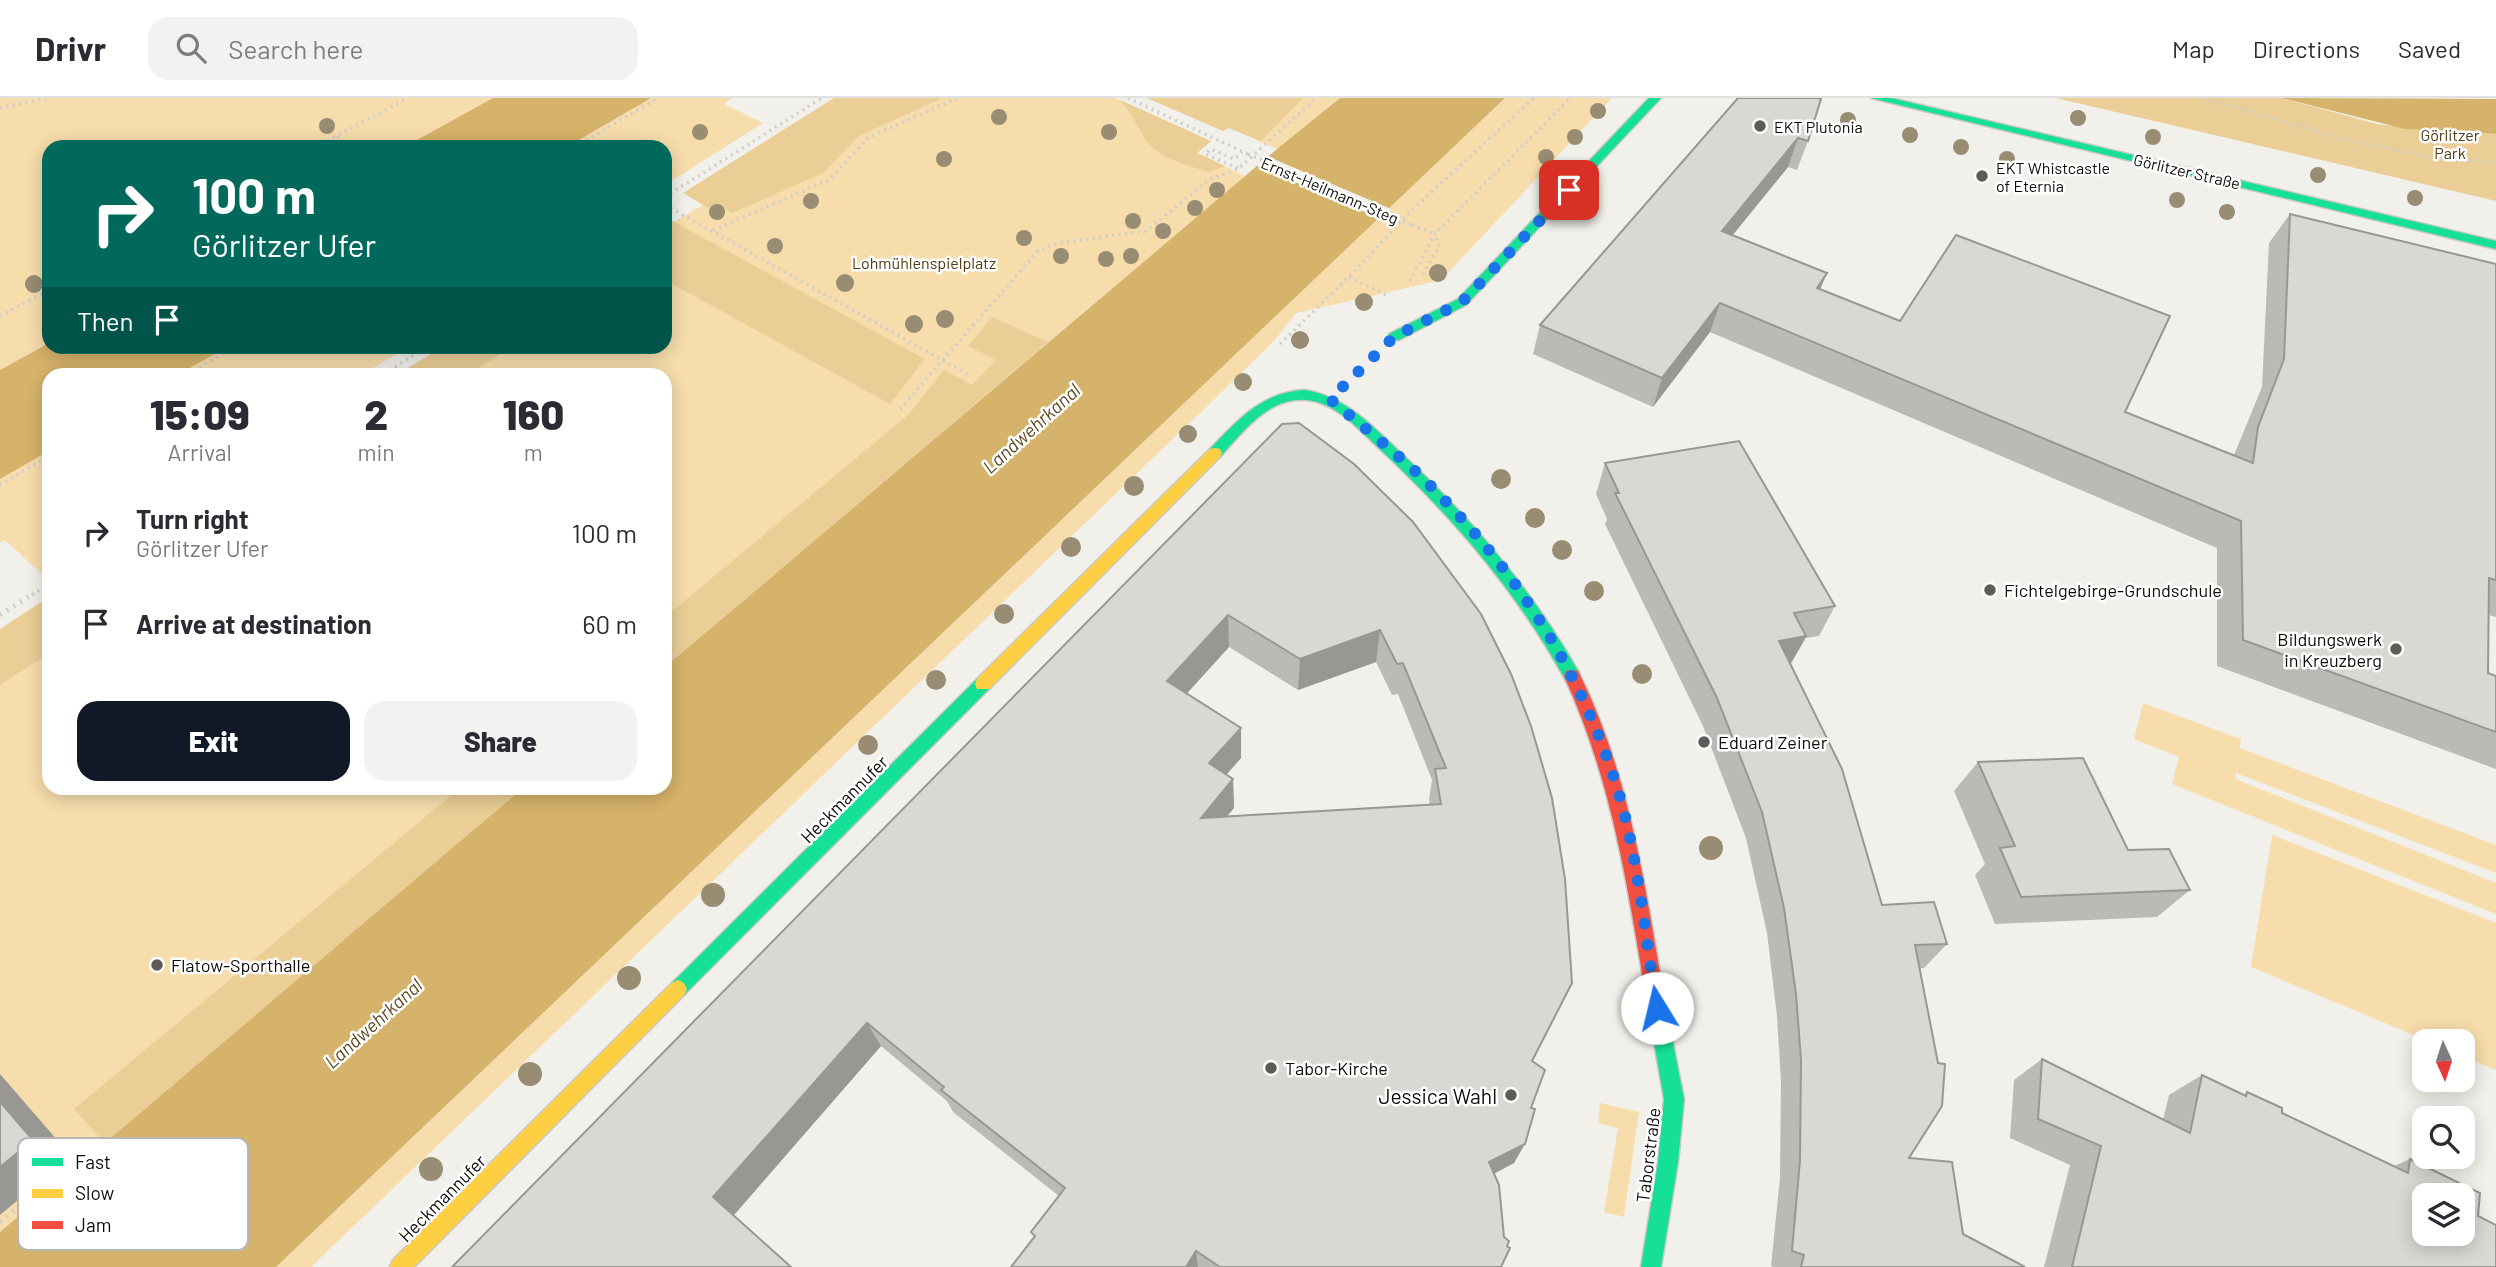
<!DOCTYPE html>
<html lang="en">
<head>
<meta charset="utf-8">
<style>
  :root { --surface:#fff; --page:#f2f2f3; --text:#2b2b33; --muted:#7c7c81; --line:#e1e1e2; --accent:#111827 }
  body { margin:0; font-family:Barlow,sans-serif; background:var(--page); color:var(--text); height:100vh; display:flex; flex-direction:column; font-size:26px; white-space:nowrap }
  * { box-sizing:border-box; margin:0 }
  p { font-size:23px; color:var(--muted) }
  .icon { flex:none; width:38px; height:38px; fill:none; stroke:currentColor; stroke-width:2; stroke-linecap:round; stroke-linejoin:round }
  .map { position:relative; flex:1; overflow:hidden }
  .panel { position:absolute; left:42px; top:270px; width:630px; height:427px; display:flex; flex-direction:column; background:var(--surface); border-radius:21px; box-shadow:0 4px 18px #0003 }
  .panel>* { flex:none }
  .banner { position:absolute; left:42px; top:42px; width:630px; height:214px; border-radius:21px; box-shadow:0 4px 18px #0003; background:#00695c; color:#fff; overflow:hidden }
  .needle { width:46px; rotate:177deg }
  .controls { position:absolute; left:2412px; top:931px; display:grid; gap:14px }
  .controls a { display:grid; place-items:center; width:63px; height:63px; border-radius:14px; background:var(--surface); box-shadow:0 4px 18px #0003; font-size:35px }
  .pin { position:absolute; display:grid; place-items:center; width:60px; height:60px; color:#fff; margin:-30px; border-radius:14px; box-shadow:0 4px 10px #0006 }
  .me { position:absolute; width:77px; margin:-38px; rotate:351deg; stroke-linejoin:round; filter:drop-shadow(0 0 5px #0008) }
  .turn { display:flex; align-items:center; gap:24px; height:147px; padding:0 35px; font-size:32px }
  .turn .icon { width:91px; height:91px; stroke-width:2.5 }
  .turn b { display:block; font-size:49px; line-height:60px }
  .then { display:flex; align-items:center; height:66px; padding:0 35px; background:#0003; gap:14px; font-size:26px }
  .eta { display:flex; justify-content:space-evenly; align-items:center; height:119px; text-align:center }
  .eta b { font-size:42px; font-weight:800; line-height:49px }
  .button { display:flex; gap:14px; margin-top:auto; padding:14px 35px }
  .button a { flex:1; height:80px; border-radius:21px; background:var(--accent); color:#fff; font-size:28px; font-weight:800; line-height:80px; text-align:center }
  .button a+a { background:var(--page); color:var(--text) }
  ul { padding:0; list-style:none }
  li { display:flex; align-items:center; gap:21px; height:91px; padding:0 35px }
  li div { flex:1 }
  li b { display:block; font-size:26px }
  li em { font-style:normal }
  header { display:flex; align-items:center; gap:42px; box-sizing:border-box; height:98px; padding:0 35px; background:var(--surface); border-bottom:2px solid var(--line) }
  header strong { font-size:33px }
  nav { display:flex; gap:38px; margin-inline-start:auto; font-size:24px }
  .search { width:490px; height:63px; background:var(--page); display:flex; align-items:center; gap:18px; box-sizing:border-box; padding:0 24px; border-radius:21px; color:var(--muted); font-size:26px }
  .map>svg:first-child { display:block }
  .green { fill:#f7ddac }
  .forest { fill:#eace96 }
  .water { fill:#d6b36a }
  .pier { fill:#f2f0ea }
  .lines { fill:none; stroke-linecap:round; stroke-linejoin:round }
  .fast-casing { stroke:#cac8c4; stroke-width:3 }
  .slow-casing { stroke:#cac8c4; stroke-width:3 }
  .jam-casing { stroke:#cac8c4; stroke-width:3 }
  .path-far1 { stroke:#cfcecc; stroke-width:3.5; stroke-dasharray:2 4.5; stroke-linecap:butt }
  .path { stroke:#cfcecc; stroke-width:5; stroke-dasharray:2 6; stroke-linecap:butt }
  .fast { fill:#16e098; fill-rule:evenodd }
  .slow { fill:#ffcf43; fill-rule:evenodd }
  .jam { fill:#f24e42; fill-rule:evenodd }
  .path-bridge { stroke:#cfcecc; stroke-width:3.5; stroke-dasharray:2 4.5; stroke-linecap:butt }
  .tree { fill:#988c73 }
  .wall { fill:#bbbab5; fill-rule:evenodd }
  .shaded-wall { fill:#999794 }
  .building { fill:#dad8d3; stroke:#999794; stroke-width:2; fill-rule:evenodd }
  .route { stroke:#1a73e8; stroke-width:12; stroke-dasharray:0 21.6 }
  .poi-dot { fill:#5e5c58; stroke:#fff; stroke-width:2.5 }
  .labels { text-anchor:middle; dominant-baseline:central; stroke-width:5; stroke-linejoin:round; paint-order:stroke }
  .far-poi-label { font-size:16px; fill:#0e0c09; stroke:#fff; text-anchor:start }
  .far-park-label { font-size:16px; fill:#4f3b11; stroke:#fff }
  .far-street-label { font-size:16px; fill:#0e0c09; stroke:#fff }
  .poi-label { font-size:18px; fill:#0e0c09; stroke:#fff; text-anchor:start }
  .street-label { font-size:18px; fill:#0e0c09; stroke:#fff }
  .water-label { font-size:19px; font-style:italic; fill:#5f4a22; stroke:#fff }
  .near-poi-label { font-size:21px; fill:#0e0c09; stroke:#fff; text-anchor:end }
  .key { fill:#fff; stroke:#b7b6b5; stroke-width:2 }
  .key-label { font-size:19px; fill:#0e0c09 }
</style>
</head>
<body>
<header>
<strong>Drivr</strong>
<div class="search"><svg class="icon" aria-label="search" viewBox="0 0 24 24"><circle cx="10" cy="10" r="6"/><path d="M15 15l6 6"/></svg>Search here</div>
<nav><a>Map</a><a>Directions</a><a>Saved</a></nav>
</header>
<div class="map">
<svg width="2496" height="1169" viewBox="0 0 2496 1169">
  <rect width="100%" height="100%" fill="#f2f0ea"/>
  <g class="green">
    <path d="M0 0H493L404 49H49V245L0 272Z"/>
    <path d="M651 0H732L724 6 763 25 665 87V49H567Z"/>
    <path d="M943 0H1115L1211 43 1197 55 1245 78 665 569V276H428L472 249 665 248V129L703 107Z"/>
    <path d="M1147 0H1340L1277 51 1229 30 1223 33Z"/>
    <path d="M1505 0H1612L1445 178 1433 184 1296 215 1273 244 1204 311 311 1169H276Z"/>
    <path d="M227 249H408L363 276H179Z"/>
    <path d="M49 353V472L42 476 5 442 0 445V381Z"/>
    <path d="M49 514V690H523L0 1134V545Z"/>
    <path d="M2143 605 2241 641 2240 650 2496 747V775L2236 675 2235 681 2496 785V816L2172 686 2179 659 2134 641Z"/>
    <path d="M2272 737 2496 825V972L2462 958V943H2428L2251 869Z"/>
    <path d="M1600 1005 1639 1014 1624 1119 1604 1114 1618 1030 1598 1025Z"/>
  </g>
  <g class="forest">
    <path d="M834 0H943L859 38 823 75 732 115 715 106 708 110 683 95Z"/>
    <path d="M1147 0H1303L1261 43 1229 30 1223 33Z"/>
    <path d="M2056 0H2282L2377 26 2451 35 2496 36V103Z"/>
    <path d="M1120 2 1211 43 1197 55 1225 68 1209 74C1191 68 1160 61 1148 45 1138 31 1132 15 1120 2Z"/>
    <path d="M665 119 925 261 890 306 665 182Z"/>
    <path d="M992 219 1048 244 665 569V519L909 316 944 272 972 287 996 262 968 248Z"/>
    <path d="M442 249V248L511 249 469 276H398Z"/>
    <path d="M49 499V555L0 587V531Z"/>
    <path d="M460 690H523L105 1045 74 1011Z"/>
  </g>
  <g class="water">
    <path d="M493 0H651L567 49H404Z"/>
    <path d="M1340 0H1505L276 1169H0V1134L523 690H665V569L1277 51Z"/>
    <path d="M2282 0 2496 1V36L2405 31Z"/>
    <path d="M49 245V248L227 249 179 276H49V353L0 381V272Z"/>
  </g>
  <path class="pier" d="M1264 57 1391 111 1381 121 1253 66Z"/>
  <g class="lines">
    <defs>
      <g id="fast">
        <path d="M1649 0H1661L1466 207 1399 242H1389V236L1458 201Z"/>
        <path d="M1871 0H1891L2496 143V151Z"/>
        <path d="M1305 292C1346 299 1372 328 1401 355 1471 420 1531 490 1578 573L1580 578 1578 583H1566C1518 495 1456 423 1384 355 1362 335 1337 304 1306 302 1268 299 1243 334 1220 359H1210L1208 355 1210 351C1238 322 1262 294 1305 292Z"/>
        <path d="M983 580 989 581 991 586 989 591 684 897 678 900 672 897 669 891 672 885 977 581Z"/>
        <path d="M1657 901 1663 904 1666 910 1684 1001 1678 1064 1661 1169H1641L1658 1064 1664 1001 1648 910 1651 904Z"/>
      </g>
      <g id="slow">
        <path d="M1215 350 1220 351 1222 355 1220 359 989 591H977L975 586 977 581 1210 351Z"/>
        <path d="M678 882 684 885 687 891 684 897 414 1169H390L393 1162 672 885Z"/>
      </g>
      <path id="jam" d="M1572 572 1578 573C1631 679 1646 795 1666 910L1663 916 1657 919 1651 916 1648 910C1628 793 1614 687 1564 578L1566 573Z"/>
    </defs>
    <use href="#fast" class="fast-casing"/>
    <use href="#slow" class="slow-casing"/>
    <use href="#jam" class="jam-casing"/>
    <g class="path-far1">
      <path d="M1128 0 1248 56"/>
      <path d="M2203 0 2347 42 2425 58 2496 65"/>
      <path d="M0 10 48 0"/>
      <path d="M337 39 355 49"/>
      <path d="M316 49 408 0"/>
      <path d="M575 49 658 0"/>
      <path d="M1238 70 1205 56 1211 51 1234 61 1242 54"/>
      <path d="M665 99 822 0"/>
      <path d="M665 107 969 277"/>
      <path d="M1412 127 1435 136"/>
      <path d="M713 132 829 82 868 40 957 0"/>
      <path d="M1423 176 1439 149 1435 137"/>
      <path d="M1349 179 1386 197"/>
      <path d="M1410 183 1435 136 1570 0"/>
      <path d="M0 218 49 192"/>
      <path d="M1280 246 1349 179 1411 113 1534 0"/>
      <path d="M188 276 235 248"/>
      <path d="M384 276 428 248"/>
      <path d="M900 311 1038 153 1054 146 1146 133 1209 82 1239 70 1316 0"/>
      <path d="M0 387 49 358"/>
      <path d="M32 497 49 486"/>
    </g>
    <g class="path">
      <path d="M0 517 34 495"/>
      <path d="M0 1124 80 1057"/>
    </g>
    <use href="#fast" class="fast"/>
    <use href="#slow" class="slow"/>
    <use href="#jam" class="jam"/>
    <path class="path-bridge" d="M1248 56 1412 127"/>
  </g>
  <g class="tree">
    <circle cx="1598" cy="13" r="8"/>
    <circle cx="999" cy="19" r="8"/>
    <circle cx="2078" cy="20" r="8"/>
    <circle cx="1848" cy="22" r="8"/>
    <circle cx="327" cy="28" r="8"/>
    <circle cx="700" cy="34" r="8"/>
    <circle cx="1109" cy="34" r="8"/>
    <circle cx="1910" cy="37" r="8"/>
    <circle cx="1575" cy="39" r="8"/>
    <circle cx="2153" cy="39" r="8"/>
    <circle cx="1961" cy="49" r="8"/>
    <circle cx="1546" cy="59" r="8"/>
    <circle cx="944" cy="61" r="8"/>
    <circle cx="2007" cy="61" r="8"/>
    <circle cx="2318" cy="77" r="8"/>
    <circle cx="1217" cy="92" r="8"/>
    <circle cx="2415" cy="100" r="8"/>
    <circle cx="2177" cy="102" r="8"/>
    <circle cx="811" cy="103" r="8"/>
    <circle cx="1195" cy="110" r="8"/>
    <circle cx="717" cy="114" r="8"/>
    <circle cx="2227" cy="114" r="8"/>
    <circle cx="1133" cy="123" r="8"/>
    <circle cx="1163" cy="133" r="8"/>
    <circle cx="1024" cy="140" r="8"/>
    <circle cx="775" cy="148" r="8"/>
    <circle cx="1061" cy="158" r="8"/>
    <circle cx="1131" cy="158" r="8"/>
    <circle cx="1106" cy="161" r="8"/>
    <circle cx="1438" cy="175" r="9"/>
    <circle cx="845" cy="185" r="9"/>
    <circle cx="34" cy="186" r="9"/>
    <circle cx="1364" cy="204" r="9"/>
    <circle cx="945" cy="221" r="9"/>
    <circle cx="914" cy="226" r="9"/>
    <circle cx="1300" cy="242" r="9"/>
    <circle cx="1243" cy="284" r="9"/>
    <circle cx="1188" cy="336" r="9"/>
    <circle cx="1501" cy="381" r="10"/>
    <circle cx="1134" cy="388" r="10"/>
    <circle cx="1535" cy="420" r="10"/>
    <circle cx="1071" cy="449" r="10"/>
    <circle cx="1562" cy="452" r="10"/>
    <circle cx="1594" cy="493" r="10"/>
    <circle cx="1004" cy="516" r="10"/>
    <circle cx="1642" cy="576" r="10"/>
    <circle cx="936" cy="582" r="10"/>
    <circle cx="868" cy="647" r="10"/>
    <circle cx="1711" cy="750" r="12"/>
    <circle cx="713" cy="797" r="12"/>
    <circle cx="629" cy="880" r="12"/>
    <circle cx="530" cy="976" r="12"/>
    <circle cx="431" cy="1071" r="12"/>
  </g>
  <g class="wall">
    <path d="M1738 0 1808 43 1797 72 1788 69 1733 137 1827 175 1820 191 2234 357 2262 289 2269 145 2290 116 2496 166V519L2489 517 2488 575 2496 578V671L2217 568V450L1710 234 1653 309 1533 256 1540 227Z"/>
    <path d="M1282 326 1572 885 1532 963 1531 1010 1514 1065 1494 1076 1501 1169H1011L1034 1139 1031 1134 1059 1098 953 1014 947 1003 881 948 734 1117 792 1169H800H452ZM1229 549 1298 592 1376 564 1392 597 1398 596 1432 682 1429 701 1430 707 1227 718 1234 710 1233 681 1226 677 1241 660 1186 596Z"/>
    <path d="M1605 365 1835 508 1819 538 1806 540 1790 567 1882 807 1947 846 1924 870H1919L1909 1060 1963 1136 2025 1169H1774L1771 1168 1780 1080 1781 983 1777 918 1767 835 1746 740 1703 628 1605 426 1607 421 1596 396Z"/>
    <path d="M1978 664 2128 752 2190 792 2157 819 1995 826 1975 777 1985 766 1954 693Z"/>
    <path d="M2042 961 2163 1022 2169 997 2202 977 2243 997 2247 994 2282 1015 2394 1068 2410 1061 2478 1118 2496 1169H2044L2070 1067 2010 1040 2014 982Z"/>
  </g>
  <g class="shaded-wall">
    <path d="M1798 40 1788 69 1713 161 1722 133Z"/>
    <path d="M1827 175 1815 203 1817 190Z"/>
    <path d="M1720 205 1710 234 1653 309 1662 280Z"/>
    <path d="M1228 517 1229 549 1170 614 1167 583Z"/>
    <path d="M1380 532 1376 564 1298 592 1300 561Z"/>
    <path d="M1806 538 1790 567 1779 543Z"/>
    <path d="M1241 630V660L1210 695 1209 665Z"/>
    <path d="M1233 681 1234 710 1202 748 1201 720Z"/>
    <path d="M867 925 881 948 734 1117 792 1169H791L713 1099Z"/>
    <path d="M0 976 71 1058 0 1117Z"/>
    <path d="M1525 1046 1514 1065 1479 1083 1489 1064Z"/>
    <path d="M1196 1153 1198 1169H1186Z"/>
  </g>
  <g class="building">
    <path d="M1738 0H1817L1821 1 1808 43 1798 40 1722 133 1827 175 1817 190 1900 223 1956 137 2170 218 2125 314 2253 365 2258 329 2284 261 2290 116 2496 166V482L2489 480 2488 575 2496 578V634L2243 542 2241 423 1720 205 1662 280 1540 227Z"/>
    <path d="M1299 325 1354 366 1413 424 1481 516 1511 576 1531 628 1552 700 1565 781 1572 885 1532 963 1545 972 1531 1010 1535 1011 1525 1046 1489 1064 1499 1087 1504 1139 1509 1143 1507 1148 1510 1150 1501 1169H1220L1196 1153 1186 1169H1011L1035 1138 1031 1134 1065 1090 941 992 944 989 867 925 713 1099 791 1169H452L1282 326ZM1228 517 1300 561 1380 532 1397 566 1403 565 1446 670 1435 671 1441 706 1201 720 1233 681 1209 665 1241 630 1167 583Z"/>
    <path d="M1739 343 1835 508 1794 515 1806 538 1779 543 1842 671 1882 807 1934 804 1947 846 1915 847 1938 965 1945 966 1942 1008 1909 1060 1952 1064 1963 1136 2025 1169H1801L1804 1157 1792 1153 1800 1062 1801 962 1796 896 1784 810 1762 714 1717 600 1615 395H1619L1605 365Z"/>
    <path d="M2083 660 2128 752 2169 751 2190 792 2021 799 2000 750 2015 748 1978 664Z"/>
    <path d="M2042 961 2190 1035 2202 977 2246 998 2247 994 2282 1010V1015L2408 1075 2410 1061 2480 1095 2478 1118 2496 1127V1169H2072L2101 1048 2038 1021ZM2424 1097H2462V1136H2424Z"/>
    <path d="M0 1004 33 1042 0 1069Z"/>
  </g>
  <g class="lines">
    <path class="route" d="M1569 92 1462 204 1394 239 1330 301C1358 325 1388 348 1415 373 1511 463 1581 570 1619 696 1639 765 1645 838 1657 910"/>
  </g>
  <g class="poi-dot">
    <circle cx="1760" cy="28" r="7"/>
    <circle cx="1982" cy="78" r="7"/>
    <circle cx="1990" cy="492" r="7"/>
    <circle cx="2396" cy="551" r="7"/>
    <circle cx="1704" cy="644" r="7"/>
    <circle cx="157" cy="867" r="7"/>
    <circle cx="1271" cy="970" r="7"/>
    <circle cx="1511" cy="997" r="7"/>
  </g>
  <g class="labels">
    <g class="far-poi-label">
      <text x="1774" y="28">EKT Plutonia</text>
      <text x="1996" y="69">EKT Whistcastle<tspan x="1996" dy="18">of Eternia</tspan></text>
    </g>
    <g class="far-park-label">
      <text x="2450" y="36">Görlitzer<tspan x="2450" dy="18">Park</tspan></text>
      <text x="924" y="164">Lohmühlenspielplatz</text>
    </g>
    <g class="far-street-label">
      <text transform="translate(2187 73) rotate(13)">Görlitzer Straße</text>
      <text transform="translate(1330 92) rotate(23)">Ernst-Heilmann-Steg</text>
    </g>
    <g class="poi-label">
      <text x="2004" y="492">Fichtelgebirge-Grundschule</text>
      <text x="2382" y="541" text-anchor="end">Bildungswerk<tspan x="2382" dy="21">in Kreuzberg</tspan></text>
      <text x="1718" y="644">Eduard Zeiner</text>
      <text x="171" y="867">Flatow-Sporthalle</text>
      <text x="1285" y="970">Tabor-Kirche</text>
    </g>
    <g class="street-label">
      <text transform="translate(844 701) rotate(-45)">Heckmannufer</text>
      <text transform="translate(1648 1057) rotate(-83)">Taborstraße</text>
      <text transform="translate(442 1100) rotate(-45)">Heckmannufer</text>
    </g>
    <g class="water-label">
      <text transform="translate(1031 330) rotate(-42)">Landwehrkanal</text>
      <text transform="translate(373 925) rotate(-42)">Landwehrkanal</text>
    </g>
    <g class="near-poi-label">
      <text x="1497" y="997">Jessica Wahl</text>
    </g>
  </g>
  <rect x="18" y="1040" width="230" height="112" rx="10" class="key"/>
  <rect x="32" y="1060" width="31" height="8" fill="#16e098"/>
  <rect x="32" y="1091" width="31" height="9" fill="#ffcf43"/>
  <rect x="32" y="1123" width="31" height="8" fill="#f24e42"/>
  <g class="key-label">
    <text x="75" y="1071">Fast</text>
    <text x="75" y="1102">Slow</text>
    <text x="75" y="1134">Jam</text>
  </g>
</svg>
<div class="controls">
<a><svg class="needle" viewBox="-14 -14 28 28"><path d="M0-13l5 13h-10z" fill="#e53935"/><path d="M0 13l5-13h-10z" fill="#7c7c81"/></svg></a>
<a><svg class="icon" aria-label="search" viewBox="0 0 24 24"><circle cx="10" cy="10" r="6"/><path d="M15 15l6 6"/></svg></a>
<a><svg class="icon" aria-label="layers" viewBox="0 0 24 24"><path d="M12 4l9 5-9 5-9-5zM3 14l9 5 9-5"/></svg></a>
</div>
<div class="pin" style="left:1569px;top:92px;background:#d93025"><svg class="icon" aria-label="arrive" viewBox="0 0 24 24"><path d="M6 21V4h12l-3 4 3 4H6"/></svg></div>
<svg class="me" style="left:1657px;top:910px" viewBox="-20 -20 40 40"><circle r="19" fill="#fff"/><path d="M0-13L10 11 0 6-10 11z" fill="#1a73e8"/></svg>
<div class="banner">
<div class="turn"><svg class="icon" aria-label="right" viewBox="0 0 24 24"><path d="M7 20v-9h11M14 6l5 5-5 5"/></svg><div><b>100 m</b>Görlitzer Ufer</div></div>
<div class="then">Then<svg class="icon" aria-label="arrive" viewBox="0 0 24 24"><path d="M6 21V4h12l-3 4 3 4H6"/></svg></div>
</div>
<section class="panel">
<div class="eta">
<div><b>15:09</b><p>Arrival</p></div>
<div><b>2</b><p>min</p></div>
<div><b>160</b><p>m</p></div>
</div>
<ul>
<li><svg class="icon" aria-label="right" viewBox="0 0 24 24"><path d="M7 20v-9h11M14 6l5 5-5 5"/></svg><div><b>Turn right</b><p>Görlitzer Ufer</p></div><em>100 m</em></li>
<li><svg class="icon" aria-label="arrive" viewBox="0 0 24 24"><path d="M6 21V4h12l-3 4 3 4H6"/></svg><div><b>Arrive at destination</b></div><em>60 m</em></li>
</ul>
<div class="button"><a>Exit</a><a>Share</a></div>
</section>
</div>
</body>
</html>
